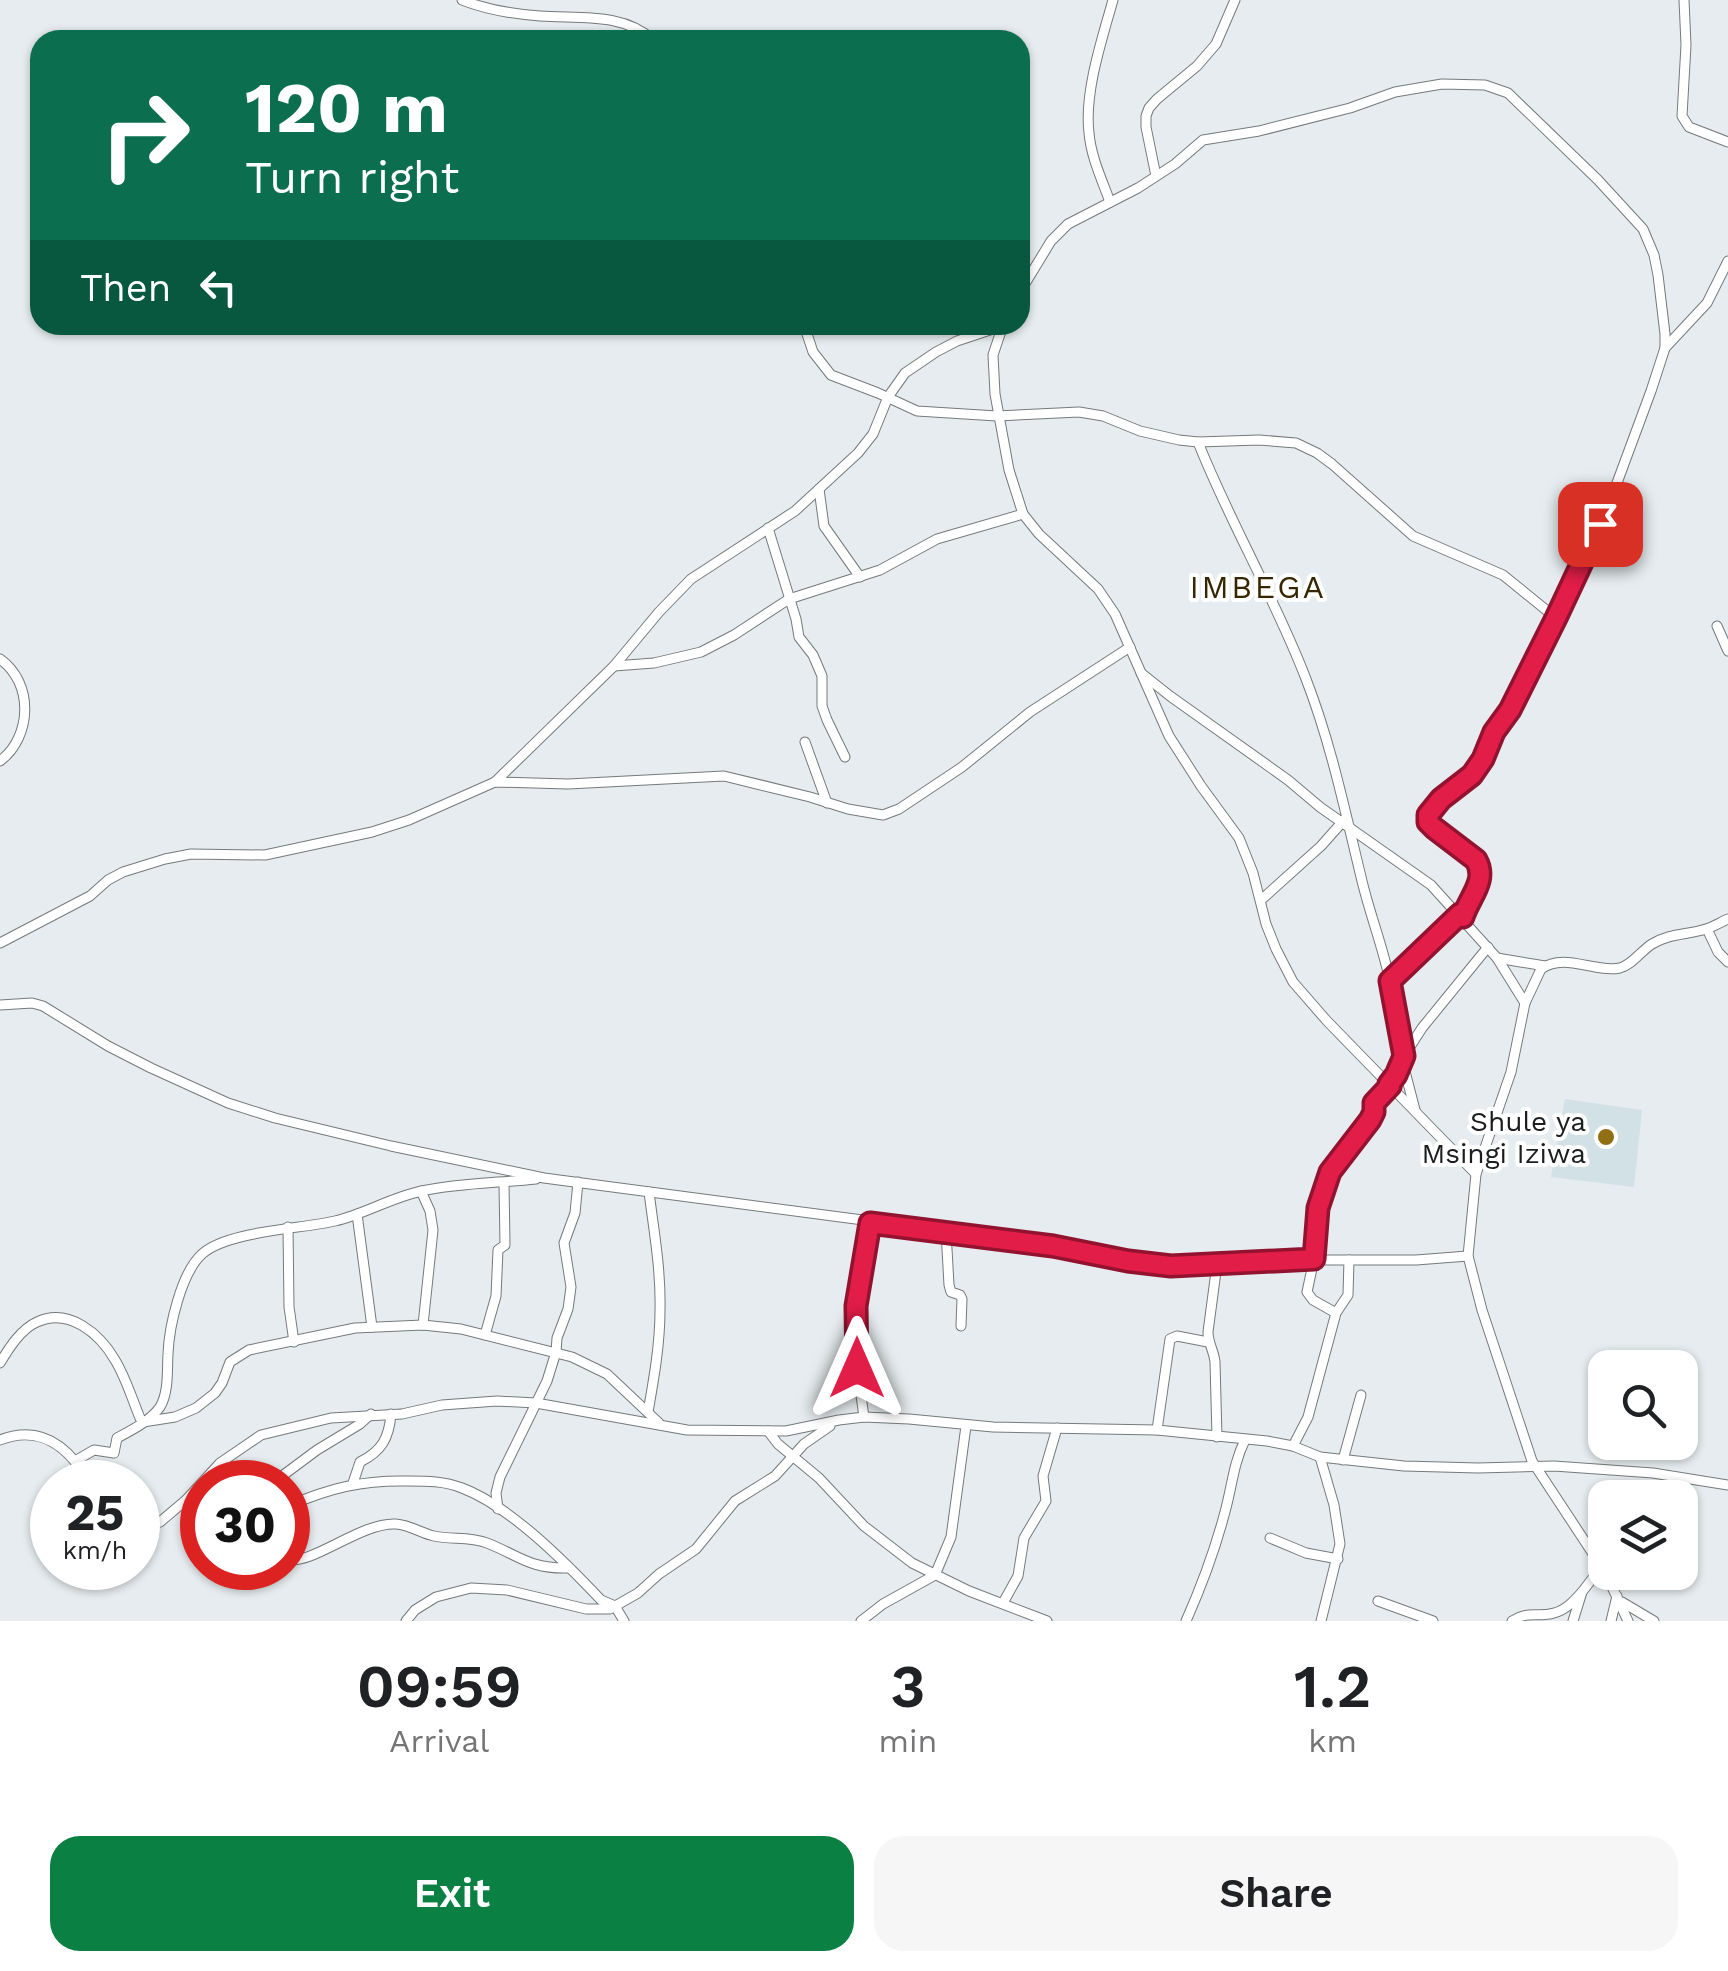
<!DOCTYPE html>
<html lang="en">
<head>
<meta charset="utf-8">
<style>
  :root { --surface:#fff; --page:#f6f6f6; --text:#202124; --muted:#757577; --accent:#0b8043 }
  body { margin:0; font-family:"Work Sans",sans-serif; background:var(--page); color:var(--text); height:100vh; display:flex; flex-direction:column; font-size:38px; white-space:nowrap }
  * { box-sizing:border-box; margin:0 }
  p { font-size:32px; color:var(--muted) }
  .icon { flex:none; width:55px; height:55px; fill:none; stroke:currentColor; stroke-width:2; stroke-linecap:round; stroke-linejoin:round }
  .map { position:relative; height:1621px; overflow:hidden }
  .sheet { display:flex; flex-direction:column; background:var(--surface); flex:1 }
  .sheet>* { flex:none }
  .hud { position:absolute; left:30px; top:30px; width:1000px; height:305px; border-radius:30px; box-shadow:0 2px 8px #0004; background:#0b6e4f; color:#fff; overflow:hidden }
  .tools { position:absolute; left:1588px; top:1350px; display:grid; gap:20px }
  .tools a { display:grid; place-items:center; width:110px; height:110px; border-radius:20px; background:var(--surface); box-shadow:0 2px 8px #0004; font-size:50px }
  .speed { position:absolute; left:30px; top:1460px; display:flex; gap:20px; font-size:50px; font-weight:700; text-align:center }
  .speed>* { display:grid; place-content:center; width:130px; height:130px; border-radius:50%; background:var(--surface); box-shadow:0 2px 8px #0004; line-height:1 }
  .speed small { font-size:25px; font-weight:400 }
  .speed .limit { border:15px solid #d22; background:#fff; color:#111 }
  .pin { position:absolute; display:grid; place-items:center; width:85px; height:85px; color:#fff; margin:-42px; border-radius:20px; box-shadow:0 5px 15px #0006 }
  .me { position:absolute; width:110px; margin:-55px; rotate:0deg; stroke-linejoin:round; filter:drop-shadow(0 0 8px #0008) }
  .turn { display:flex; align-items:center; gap:35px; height:210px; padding:0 50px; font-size:45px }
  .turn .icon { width:130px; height:130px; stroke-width:2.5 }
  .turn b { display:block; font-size:70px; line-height:85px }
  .then { display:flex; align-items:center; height:95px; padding:0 50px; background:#0003; gap:20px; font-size:38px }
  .eta { display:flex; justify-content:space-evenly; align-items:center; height:170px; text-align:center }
  .eta b { font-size:60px; font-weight:600; line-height:70px }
  .cta { display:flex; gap:20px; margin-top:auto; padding:20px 50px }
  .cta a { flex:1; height:115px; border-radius:30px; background:var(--accent); color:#fff; font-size:40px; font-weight:600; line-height:115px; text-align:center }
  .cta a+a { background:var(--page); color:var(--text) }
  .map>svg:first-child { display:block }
  .built { fill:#d2e1e6 }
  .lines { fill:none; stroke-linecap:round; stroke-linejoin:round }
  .minor-casing { stroke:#747a7c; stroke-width:11 }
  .minor { stroke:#fff; stroke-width:9 }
  .route-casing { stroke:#92132f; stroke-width:25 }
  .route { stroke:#e11d48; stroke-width:18 }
  .poi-dot { fill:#916f15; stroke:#fff; stroke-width:4 }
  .labels { text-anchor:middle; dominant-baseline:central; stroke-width:8; stroke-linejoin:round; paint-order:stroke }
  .poi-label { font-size:28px; fill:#1b1d1e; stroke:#fff; text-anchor:end }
  .quarter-label { font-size:32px; letter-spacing:2.5px; fill:#362600; stroke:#fff }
</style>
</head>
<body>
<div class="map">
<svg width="1728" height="1621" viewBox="0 0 1728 1621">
  <rect width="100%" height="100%" fill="#e6ecef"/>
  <path class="built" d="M1565 1099 1642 1110 1634 1187 1551 1177Z"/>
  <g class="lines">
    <defs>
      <g id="minor">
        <path d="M462 0C487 10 513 14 540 16 578 19 623 12 653 40"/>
        <path d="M1684 0 1686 45 1682 116 1689 127 1728 142"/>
        <path d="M1156 176 1146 127V116L1149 108 1157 99 1197 66 1216 44 1235 0"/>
        <path d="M1110 202C1102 180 1091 157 1089 133 1084 93 1102 39 1113 0"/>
        <path d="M1020 292 1051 241 1068 224 1138 188 1175 164 1203 140 1259 131 1350 108 1395 92 1442 84 1485 85 1508 93 1598 180 1643 229 1654 255 1658 275 1665 334V348L1651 391 1614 491 1586 556 1523 685 1510 710 1494 731 1478 768 1441 799 1428 815C1433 841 1480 845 1482 872 1482 887 1467 903 1463 917"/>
        <path d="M804 325 813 352 831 375 878 393 917 411 997 416 1079 412 1103 416 1140 431 1179 440 1198 442 1259 440 1296 443 1317 453 1332 464 1413 536 1503 575 1556 618"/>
        <path d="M1003 325 993 355 995 394 1009 470 1023 514 1039 534 1098 589 1115 614 1169 736 1201 786 1239 838 1253 873 1266 924 1276 949 1293 982 1327 1021 1476 1174"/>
        <path d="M1665 348 1707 303 1728 261"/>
        <path d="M1198 442C1230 523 1275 598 1306 679 1332 746 1346 816 1363 885 1371 917 1383 948 1390 981"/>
        <path d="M819 489 824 526 860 577"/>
        <path d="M768 528 796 619 799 637 813 655 822 676V706L827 720 845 757"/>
        <path d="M1717 626 1728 651"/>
        <path d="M0 659C34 683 32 737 0 761"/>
        <path d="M614 666 654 663 701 652 734 635 789 599 880 570 937 539 1023 514"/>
        <path d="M1141 673 1170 696 1288 780 1320 807 1431 885 1497 958 1525 1003"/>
        <path d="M805 742 827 803"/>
        <path d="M495 782 614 666 659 612 691 579 795 511 858 453 873 434 888 397 905 373 936 352 957 341 1002 326"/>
        <path d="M1261 900 1321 846 1345 819"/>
        <path d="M1707 929 1718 952 1728 962"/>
        <path d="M0 943 90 896 108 880 123 872 165 859 191 854 265 855 372 832 409 820 495 782 568 784 724 776 810 797 848 809 883 815 899 809 962 767 1030 712 1130 647"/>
        <path d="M1497 958 1545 966"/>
        <path d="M0 1005 32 1003 43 1006 108 1046 151 1068 228 1103 275 1118 391 1146 544 1178 1053 1245 1128 1261 1171 1266 1285 1260H1416L1468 1256"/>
        <path d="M1404 1056 1390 981 1460 915"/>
        <path d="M1402 1060 1415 1110"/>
        <path d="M1389 1085 1394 1079 1404 1056 1422 1028 1488 947"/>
        <path d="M421 1191 430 1211 433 1230 423 1325"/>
        <path d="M357 1214 372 1327"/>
        <path d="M288 1227 289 1307 294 1342"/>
        <path d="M946 1231 949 1285 951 1292 960 1295 962 1299 961 1326"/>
        <path d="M1217 1264 1208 1332C1208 1343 1214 1351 1215 1362L1217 1437"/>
        <path d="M1336 1313 1313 1300 1307 1292 1314 1259 1318 1208 1327 1179 1334 1166 1373 1115C1376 1097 1376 1099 1390 1086"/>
        <path d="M485 1335 496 1296 498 1250 505 1245 504 1183"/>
        <path d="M0 1363C9 1348 21 1329 37 1322 69 1307 100 1334 115 1360 126 1378 132 1399 140 1418L143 1422 175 1417 196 1408 215 1393 222 1383 230 1362 249 1350 355 1328 423 1325 461 1329 572 1357 607 1374 659 1423"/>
        <path d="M648 1412C654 1378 660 1344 660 1310 661 1270 654 1232 649 1192"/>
        <path d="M864 1417 857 1367V1306L870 1223"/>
        <path d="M1157 1430 1170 1339 1177 1336 1208 1342"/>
        <path d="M768 1431 778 1444 819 1478 864 1526 912 1563 969 1591 1047 1621"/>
        <path d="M0 1440C41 1424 69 1447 89 1482"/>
        <path d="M1293 1446 1308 1417 1336 1313 1348 1295 1349 1260"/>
        <path d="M1320 1457 1334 1505 1340 1544 1321 1621"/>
        <path d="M1343 1460 1361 1395"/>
        <path d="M75 1461 94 1450 114 1453 117 1438C132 1430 150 1421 160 1407 169 1392 167 1370 168 1354 169 1327 181 1273 202 1254 227 1231 301 1229 335 1221 365 1214 392 1197 422 1191 459 1183 498 1183 536 1179"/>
        <path d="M274 1482 317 1450 360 1424 371 1414"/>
        <path d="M353 1483 360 1462C382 1451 389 1438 391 1414"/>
        <path d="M1671 1498 1687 1479"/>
        <path d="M288 1506C330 1488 362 1480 408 1481 427 1481 444 1481 462 1488 510 1506 566 1563 601 1600L615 1606 624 1621"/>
        <path d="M498 1509 496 1493 500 1477 547 1381 556 1352 557 1338 568 1309 571 1287 564 1243 575 1213 578 1182"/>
        <path d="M138 1531 160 1522 186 1500 220 1463 261 1435 331 1418 402 1414 442 1405 497 1401 536 1403 687 1430 786 1431 839 1420 864 1417 909 1419 993 1427 1157 1430 1267 1441 1293 1446 1320 1457 1404 1466 1478 1468 1554 1466 1653 1473 1728 1485"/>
        <path d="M1270 1538 1306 1553 1338 1559"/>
        <path d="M288 1559C311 1566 361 1522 396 1524 410 1525 421 1533 434 1536 451 1540 470 1536 487 1543 520 1556 530 1569 568 1568"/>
        <path d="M1605 1572 1532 1461 1482 1310 1468 1256 1476 1174 1511 1072 1525 1003 1541 969C1565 952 1593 973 1620 968 1632 965 1641 951 1652 944 1670 933 1687 935 1706 929 1713 927 1721 922 1728 919"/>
        <path d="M1605 1572 1628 1621"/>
        <path d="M211 1574 215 1568"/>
        <path d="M1378 1601 1433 1621"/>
        <path d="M1622 1602 1654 1621"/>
        <path d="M1003 1603 1018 1576 1024 1538 1046 1501 1043 1476 1057 1428"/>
        <path d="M406 1621 415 1610 436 1597 471 1588 507 1590 586 1609H610L638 1593 659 1574 696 1549 735 1501 775 1476 804 1444 830 1426"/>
        <path d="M861 1621 883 1604 935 1575 951 1537 966 1426"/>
        <path d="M1186 1621C1202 1585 1216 1547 1226 1508 1232 1485 1234 1462 1245 1440"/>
        <path d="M1512 1621C1529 1610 1537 1618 1554 1613 1566 1610 1575 1600 1582 1592"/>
        <path d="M1573 1621 1582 1592 1602 1566"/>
        <path d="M1611 1621 1617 1596"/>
      </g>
    </defs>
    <use href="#minor" class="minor-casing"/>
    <use href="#minor" class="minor"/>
  </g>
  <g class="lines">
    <defs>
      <path id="route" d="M857 1368 856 1306 870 1223 1053 1246 1128 1261 1171 1266 1314 1259 1318 1208 1330 1172 1370 1120 1374 1112V1103L1390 1086 1389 1084 1396 1075 1404 1056 1390 981 1460 914 1463 917C1469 897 1488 881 1476 860L1434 828 1428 822V815L1441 799 1472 775 1483 759 1494 732 1510 710 1556 618 1600 524"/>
    </defs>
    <use href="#route" class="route-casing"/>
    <use href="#route" class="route"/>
  </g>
  <circle class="poi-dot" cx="1606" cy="1137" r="10"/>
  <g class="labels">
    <g class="poi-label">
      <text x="1586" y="1121">Shule ya<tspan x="1586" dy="32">Msingi Iziwa</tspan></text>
    </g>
    <g class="quarter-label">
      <text x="1258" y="587">IMBEGA</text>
    </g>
  </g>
</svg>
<div class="tools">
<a><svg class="icon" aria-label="search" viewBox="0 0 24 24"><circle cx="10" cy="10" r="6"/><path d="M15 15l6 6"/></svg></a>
<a><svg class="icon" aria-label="layers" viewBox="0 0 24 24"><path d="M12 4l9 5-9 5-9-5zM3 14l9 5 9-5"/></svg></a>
</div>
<div class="speed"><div>25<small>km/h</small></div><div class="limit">30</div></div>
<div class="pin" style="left:1600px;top:524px;background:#d93025"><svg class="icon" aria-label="arrive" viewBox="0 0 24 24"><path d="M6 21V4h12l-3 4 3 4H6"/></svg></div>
<svg class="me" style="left:857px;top:1368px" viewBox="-20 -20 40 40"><path d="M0-17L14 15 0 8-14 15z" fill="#e11d48" stroke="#fff" stroke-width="4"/></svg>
<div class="hud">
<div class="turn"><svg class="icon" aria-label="right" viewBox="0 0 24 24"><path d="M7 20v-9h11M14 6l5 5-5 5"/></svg><div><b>120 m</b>Turn right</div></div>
<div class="then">Then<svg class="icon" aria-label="left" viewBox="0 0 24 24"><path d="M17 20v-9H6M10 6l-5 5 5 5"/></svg></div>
</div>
</div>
<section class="sheet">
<div class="eta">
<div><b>09:59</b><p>Arrival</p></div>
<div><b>3</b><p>min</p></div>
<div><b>1.2</b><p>km</p></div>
</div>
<div class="cta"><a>Exit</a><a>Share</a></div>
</section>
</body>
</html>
